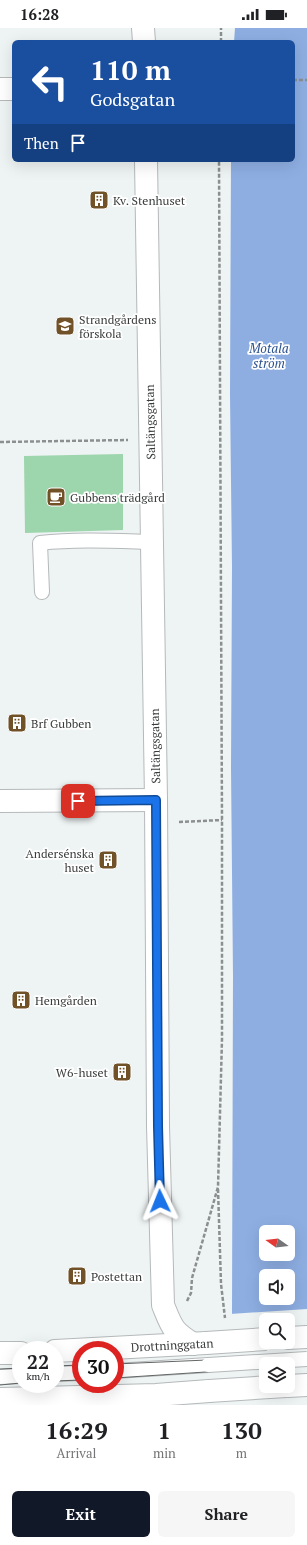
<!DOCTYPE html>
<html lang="en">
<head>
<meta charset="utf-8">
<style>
  :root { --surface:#fff; --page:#f6f6f6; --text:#202124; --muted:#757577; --accent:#111827 }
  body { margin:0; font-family:"PT Serif",serif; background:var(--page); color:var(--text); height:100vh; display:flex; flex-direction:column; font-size:15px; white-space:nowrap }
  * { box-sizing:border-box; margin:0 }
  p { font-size:13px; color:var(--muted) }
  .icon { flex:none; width:22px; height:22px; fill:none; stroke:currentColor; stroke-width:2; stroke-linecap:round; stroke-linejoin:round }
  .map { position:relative; height:1377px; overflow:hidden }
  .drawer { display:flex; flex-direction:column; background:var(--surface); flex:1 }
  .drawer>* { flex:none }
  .guide { position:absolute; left:12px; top:12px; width:283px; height:122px; border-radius:6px; box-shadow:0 4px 16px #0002; background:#1a4fa0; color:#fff; overflow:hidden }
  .needle { width:26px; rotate:284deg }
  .tools { position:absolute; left:259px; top:1197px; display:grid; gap:8px }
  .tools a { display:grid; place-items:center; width:36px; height:36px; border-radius:6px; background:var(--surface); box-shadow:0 4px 16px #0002; font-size:20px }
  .speed { position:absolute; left:12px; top:1313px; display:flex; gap:8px; font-size:20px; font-weight:700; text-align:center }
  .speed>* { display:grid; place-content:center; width:52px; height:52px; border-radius:50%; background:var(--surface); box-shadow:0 4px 16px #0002; line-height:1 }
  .speed small { font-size:10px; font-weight:400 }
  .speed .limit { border:6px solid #d22; background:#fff; color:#111 }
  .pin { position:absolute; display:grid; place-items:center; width:34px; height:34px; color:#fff; margin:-17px; border-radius:8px; box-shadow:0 2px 6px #0006 }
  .me { position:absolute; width:44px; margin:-22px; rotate:358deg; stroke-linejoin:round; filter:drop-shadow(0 0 3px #0008) }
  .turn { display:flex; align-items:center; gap:14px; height:84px; padding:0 12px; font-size:18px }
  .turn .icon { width:52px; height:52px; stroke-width:2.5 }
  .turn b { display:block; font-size:28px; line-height:34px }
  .then { display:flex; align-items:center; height:38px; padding:0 12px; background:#0003; gap:8px; font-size:15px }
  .eta { display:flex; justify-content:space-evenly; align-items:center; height:68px; text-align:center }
  .eta b { font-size:24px; font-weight:700; line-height:28px }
  .button { display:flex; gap:8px; margin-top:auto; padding:8px 12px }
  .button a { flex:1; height:46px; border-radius:6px; background:var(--accent); color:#fff; font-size:16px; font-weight:700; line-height:46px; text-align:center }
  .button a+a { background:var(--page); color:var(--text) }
  .status { display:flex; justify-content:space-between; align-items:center; height:28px; padding:0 20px; background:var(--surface); direction:ltr }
  .status svg { height:11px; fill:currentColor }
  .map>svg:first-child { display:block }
  .green { fill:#9dd5ac }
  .water { fill:#8eaee2; fill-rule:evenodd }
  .pier { fill:#eef3f4; fill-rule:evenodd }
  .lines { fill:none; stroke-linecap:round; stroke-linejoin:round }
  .lane-casing { stroke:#b5b9ba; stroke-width:16 }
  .street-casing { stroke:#b5b9ba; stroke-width:24 }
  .secondary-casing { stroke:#b5b9ba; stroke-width:24 }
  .path { stroke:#8c8f8f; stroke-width:2.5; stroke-dasharray:4 2; stroke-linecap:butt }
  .lane { stroke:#fff; stroke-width:14 }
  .street { stroke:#fff; stroke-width:22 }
  .secondary { stroke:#fff; stroke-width:22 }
  .tram { stroke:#636666; stroke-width:1 }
  .lane-bridge-casing { stroke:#b5b9ba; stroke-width:16; stroke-linecap:butt }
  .secondary-bridge-casing { stroke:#b5b9ba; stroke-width:24; stroke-linecap:butt }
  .lane-bridge { stroke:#fff; stroke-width:14 }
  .secondary-bridge { stroke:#fff; stroke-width:22 }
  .route-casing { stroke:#114b97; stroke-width:10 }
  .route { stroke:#1a73e8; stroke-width:7 }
  .labels { text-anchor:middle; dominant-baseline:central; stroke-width:3.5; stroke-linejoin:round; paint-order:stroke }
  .poi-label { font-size:12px; fill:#3a3c3c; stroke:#fff; text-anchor:start }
  .street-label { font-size:12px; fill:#3a3c3c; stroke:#fff }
  .water-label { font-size:13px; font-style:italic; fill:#2c5291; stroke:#fff }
</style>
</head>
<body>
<div class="status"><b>16:28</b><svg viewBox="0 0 49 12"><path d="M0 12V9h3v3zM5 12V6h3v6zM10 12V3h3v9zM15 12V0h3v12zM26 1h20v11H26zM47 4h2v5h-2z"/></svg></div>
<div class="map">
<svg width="307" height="1377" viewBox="0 0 307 1377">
  <rect width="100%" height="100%" fill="#eef3f4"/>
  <path class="green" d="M123 426V502L25 505 24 428Z"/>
  <path class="water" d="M235 0H307V1377H245L232 1286 233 948 231 740 232 539 230 367 231 132H293V14H234ZM266 1204H288V1226H266ZM266 1248H288V1270H266ZM266 1292H288V1314H266ZM266 1336H288V1358H266Z"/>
  <path class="pier" d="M307 1281V1377H243L235 1340 230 1286ZM266 1292H288V1314H266ZM266 1336H288V1358H266Z"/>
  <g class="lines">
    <defs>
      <g id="lane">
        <path d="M42 564 40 515C77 511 115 513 152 514"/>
        <path d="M115 1343 208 1337"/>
        <path d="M55 1346 81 1345"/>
        <path d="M0 1349 21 1348"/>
      </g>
      <g id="street">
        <path d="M143 0 144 14"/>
        <path d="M0 61H14"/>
        <path d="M146 132 156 772 158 1098 163 1277C172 1299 172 1303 193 1316"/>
        <path d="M0 773 156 772"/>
      </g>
      <g id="secondary">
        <path d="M288 1310 307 1309"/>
        <path d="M55 1323 206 1315"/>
        <path d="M0 1325H21"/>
        <path d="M288 1358 307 1357"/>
        <path d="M0 1371 156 1367 209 1363"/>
      </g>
    </defs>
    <use href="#lane" class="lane-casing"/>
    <use href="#street" class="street-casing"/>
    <use href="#secondary" class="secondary-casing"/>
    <g class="path">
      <path d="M221 14V0"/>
      <path d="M293 52H307"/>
      <path d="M0 414 128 412"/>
      <path d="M179 794 222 792"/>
      <path d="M218 1161 221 1256 225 1290"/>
      <path d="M187 1273 191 1265 192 1250 218 1159 222 1011V792L219 132"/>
    </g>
    <use href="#lane" class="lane"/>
    <use href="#street" class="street"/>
    <use href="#secondary" class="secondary"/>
    <g class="tram">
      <path d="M115 1336 207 1332 307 1325"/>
      <path d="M55 1338 81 1337"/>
      <path d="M288 1338 307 1337"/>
      <path d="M0 1341 21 1340"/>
      <path d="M115 1350 266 1340"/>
      <path d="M55 1353 81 1352"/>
      <path d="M0 1357 21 1355"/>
    </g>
    <defs>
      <path id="lane-bridge" d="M208 1337 307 1331"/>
      <g id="secondary-bridge">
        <path d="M206 1315 266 1311"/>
        <path d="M209 1363 286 1358"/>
      </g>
    </defs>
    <use href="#lane-bridge" class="lane-bridge-casing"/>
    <use href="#secondary-bridge" class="secondary-bridge-casing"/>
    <use href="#lane-bridge" class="lane-bridge"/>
    <use href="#secondary-bridge" class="secondary-bridge"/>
  </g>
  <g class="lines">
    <defs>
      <path id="route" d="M78 773 156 772 158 1098 160 1173"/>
    </defs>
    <use href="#route" class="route-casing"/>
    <use href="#route" class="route"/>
  </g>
  <defs>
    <symbol id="building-square" viewBox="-11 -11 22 22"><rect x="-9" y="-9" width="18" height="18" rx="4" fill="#715127" stroke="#fff"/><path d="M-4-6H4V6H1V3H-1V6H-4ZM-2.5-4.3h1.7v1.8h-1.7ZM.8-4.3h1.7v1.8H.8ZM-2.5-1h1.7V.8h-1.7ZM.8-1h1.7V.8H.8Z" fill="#fff"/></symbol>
    <symbol id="school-square" viewBox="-11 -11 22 22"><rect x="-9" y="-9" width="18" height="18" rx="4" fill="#715127" stroke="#fff"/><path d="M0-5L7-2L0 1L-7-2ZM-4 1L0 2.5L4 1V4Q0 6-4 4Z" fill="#fff"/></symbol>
    <symbol id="cafe-square" viewBox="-11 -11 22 22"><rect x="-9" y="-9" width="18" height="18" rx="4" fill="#715127" stroke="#fff"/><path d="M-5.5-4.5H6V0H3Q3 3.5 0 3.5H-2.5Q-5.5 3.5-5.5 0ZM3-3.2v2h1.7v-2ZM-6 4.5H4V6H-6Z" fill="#fff"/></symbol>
  </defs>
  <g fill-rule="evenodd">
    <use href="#building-square" x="88" y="161" width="22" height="22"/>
    <use href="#school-square" x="54" y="287" width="22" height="22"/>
    <use href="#cafe-square" x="45" y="458" width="22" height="22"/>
    <use href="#building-square" x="6" y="684" width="22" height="22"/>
    <use href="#building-square" x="97" y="821" width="22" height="22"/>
    <use href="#building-square" x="10" y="961" width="22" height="22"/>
    <use href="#building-square" x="111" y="1033" width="22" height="22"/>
    <use href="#building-square" x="66" y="1237" width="22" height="22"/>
  </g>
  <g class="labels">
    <g class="poi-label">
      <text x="113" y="172">Kv. Stenhuset</text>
      <text x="79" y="291">Strandgårdens<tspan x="79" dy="14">förskola</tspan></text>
      <text x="70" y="469">Gubbens trädgård</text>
      <text x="31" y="695">Brf Gubben</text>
      <text x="94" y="825" text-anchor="end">Andersénska<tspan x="94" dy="14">huset</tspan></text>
      <text x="35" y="972">Hemgården</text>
      <text x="108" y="1044" text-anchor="end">W6-huset</text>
      <text x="91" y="1248">Postettan</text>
    </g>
    <g class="street-label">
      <text transform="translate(150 394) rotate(-91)">Saltängsgatan</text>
      <text transform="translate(155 718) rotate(-91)">Saltängsgatan</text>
      <text transform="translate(172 1317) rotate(-3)">Drottninggatan</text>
    </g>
    <g class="water-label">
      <text x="269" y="320">Motala<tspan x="269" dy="15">ström</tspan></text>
    </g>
  </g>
</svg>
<div class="tools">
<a><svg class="needle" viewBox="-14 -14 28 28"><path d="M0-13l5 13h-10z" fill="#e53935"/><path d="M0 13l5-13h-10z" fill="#757577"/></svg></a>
<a><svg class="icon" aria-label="sound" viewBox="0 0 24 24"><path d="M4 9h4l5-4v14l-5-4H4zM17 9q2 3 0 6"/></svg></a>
<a><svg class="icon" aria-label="search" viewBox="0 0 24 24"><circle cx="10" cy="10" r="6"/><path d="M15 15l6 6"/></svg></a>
<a><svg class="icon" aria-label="layers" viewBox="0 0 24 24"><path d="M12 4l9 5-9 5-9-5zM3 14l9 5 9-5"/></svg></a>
</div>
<div class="speed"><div>22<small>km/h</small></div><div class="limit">30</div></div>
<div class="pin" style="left:78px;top:773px;background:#d93025"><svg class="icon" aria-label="arrive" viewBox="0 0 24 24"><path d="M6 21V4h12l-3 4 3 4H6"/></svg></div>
<svg class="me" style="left:160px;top:1173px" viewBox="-20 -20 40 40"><path d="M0-17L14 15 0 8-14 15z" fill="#1a73e8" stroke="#fff" stroke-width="4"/></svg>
<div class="guide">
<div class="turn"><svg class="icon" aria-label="left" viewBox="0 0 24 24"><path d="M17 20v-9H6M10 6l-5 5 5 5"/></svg><div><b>110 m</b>Godsgatan</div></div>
<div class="then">Then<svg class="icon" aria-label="arrive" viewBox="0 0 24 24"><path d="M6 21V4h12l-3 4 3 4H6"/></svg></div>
</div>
</div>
<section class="drawer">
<div class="eta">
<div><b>16:29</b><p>Arrival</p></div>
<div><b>1</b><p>min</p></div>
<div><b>130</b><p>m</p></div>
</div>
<div class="button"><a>Exit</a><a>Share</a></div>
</section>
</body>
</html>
